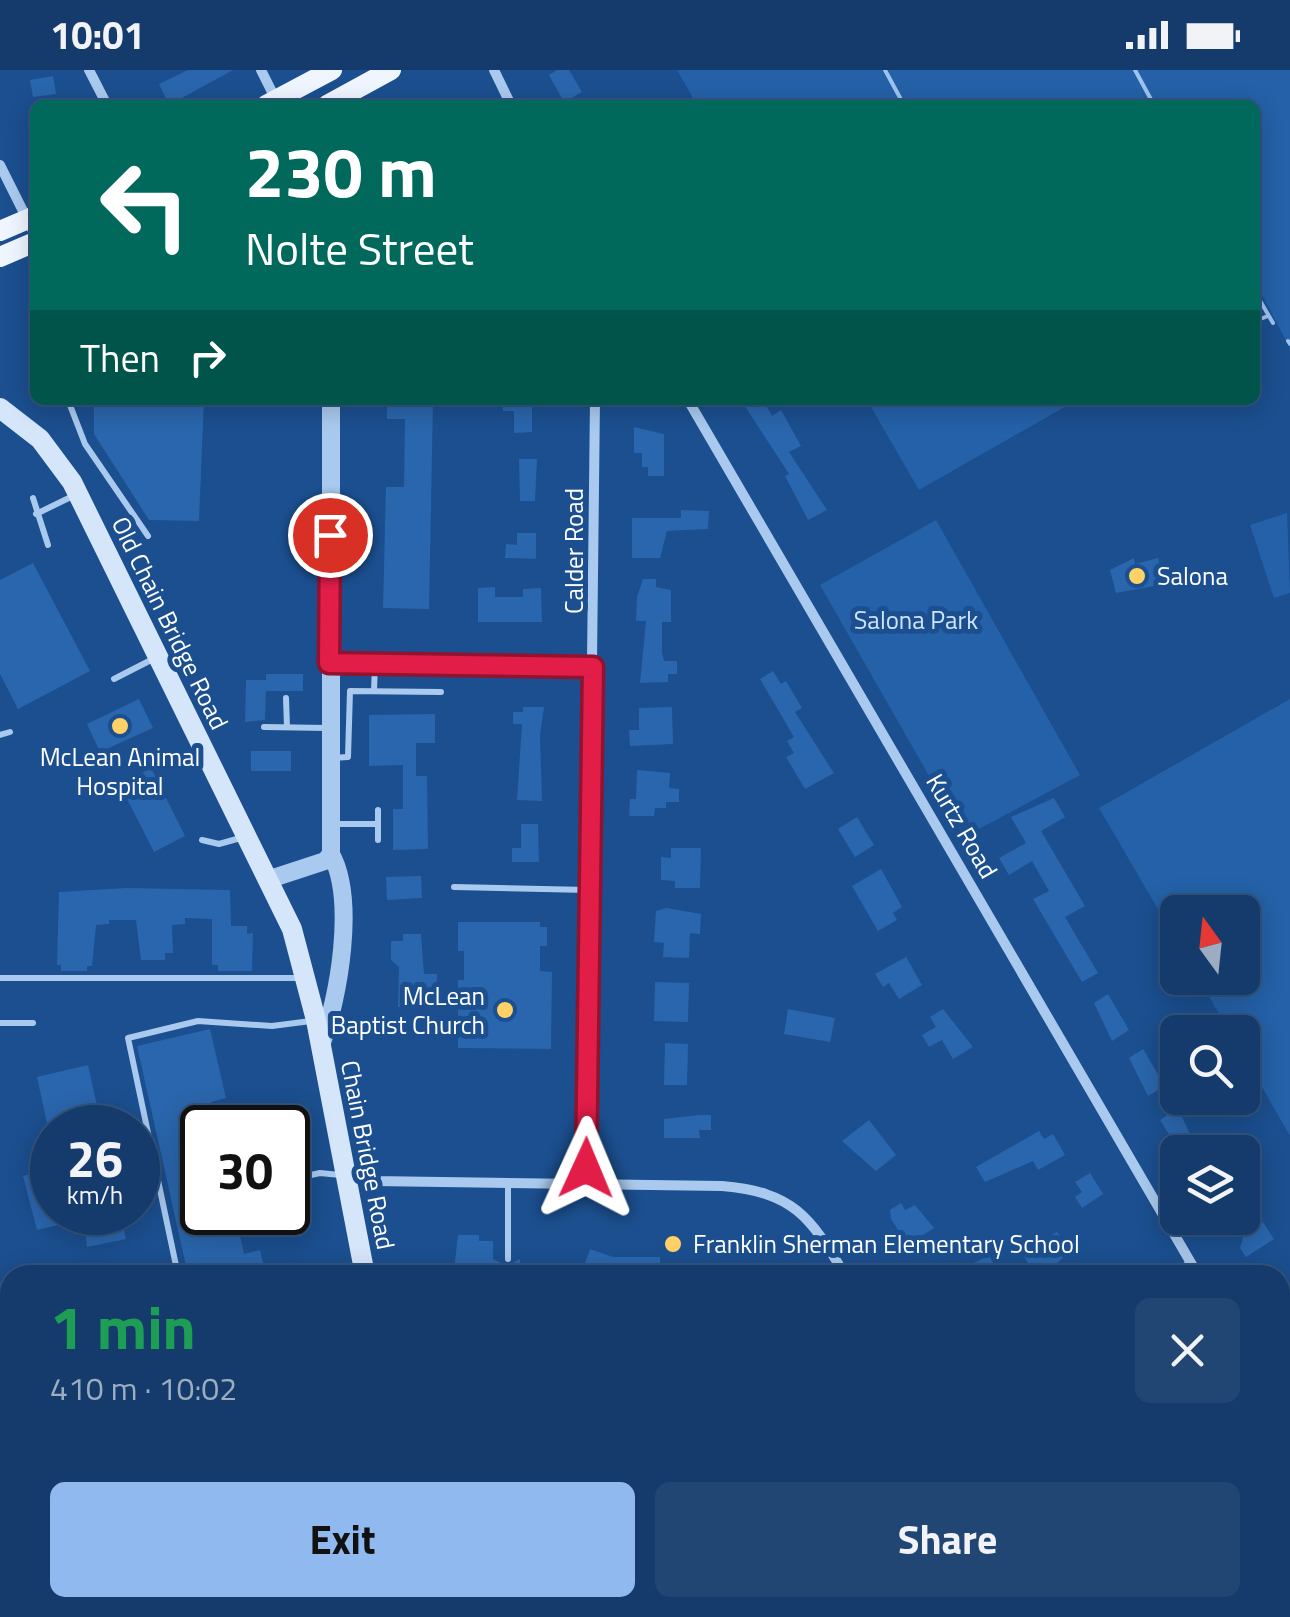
<!DOCTYPE html>
<html lang="en">
<head>
<meta charset="utf-8">
<style>
  :root { --surface:#143b6b; --page:#214673; --text:#f1f3f6; --muted:#9dadc1; --line:#33557e; --accent:#90b9f0 }
  body { margin:0; font-family:"Titillium Web",sans-serif; background:var(--page); color:var(--text); height:100vh; display:flex; flex-direction:column; font-size:38px; white-space:nowrap }
  * { box-sizing:border-box; margin:0 }
  p { font-size:32px; color:var(--muted) }
  .icon { flex:none; width:55px; height:55px; fill:none; stroke:currentColor; stroke-width:2; stroke-linecap:round; stroke-linejoin:round }
  .map { position:relative; flex:1; overflow:hidden }
  .sheet { position:absolute; left:0px; top:1195px; width:1290px; height:352px; display:flex; flex-direction:column; background:var(--surface); border-radius:30px 30px 0 0; box-shadow:0 5px 25px #0003,0 0 0 2px var(--line) }
  .sheet>* { flex:none }
  .banner { position:absolute; left:30px; top:30px; width:1230px; height:305px; border-radius:15px; box-shadow:0 5px 25px #0003,0 0 0 2px var(--line); background:#00695c; color:#fff; overflow:hidden }
  .needle { width:65px; rotate:345deg }
  .controls { position:absolute; left:1160px; top:825px; display:grid; gap:20px }
  .controls a { display:grid; place-items:center; width:100px; height:100px; border-radius:15px; background:var(--surface); box-shadow:0 5px 25px #0003,0 0 0 2px var(--line); font-size:50px }
  .speed { position:absolute; left:30px; top:1035px; display:flex; gap:20px; font-size:50px; font-weight:700; text-align:center }
  .speed>* { display:grid; place-content:center; width:130px; height:130px; border-radius:50%; background:var(--surface); box-shadow:0 5px 25px #0003,0 0 0 2px var(--line); line-height:1 }
  .speed small { font-size:25px; font-weight:400 }
  .speed .limit { border:5px solid #111; border-radius:15px; background:#fff; color:#111 }
  .pin { position:absolute; display:grid; place-items:center; width:85px; height:85px; color:#fff; margin:-42px; border:5px solid #fff; border-radius:50%; box-shadow:0 2px 10px #0007 }
  .me { position:absolute; width:110px; margin:-55px; rotate:1deg; stroke-linejoin:round; filter:drop-shadow(0 0 8px #0008) }
  .turn { display:flex; align-items:center; gap:35px; height:210px; padding:0 50px; font-size:45px }
  .turn .icon { width:130px; height:130px; stroke-width:2.5 }
  .turn b { display:block; font-size:70px; line-height:85px }
  .then { display:flex; align-items:center; height:95px; padding:0 50px; background:#0003; gap:20px; font-size:38px }
  .round { display:grid; place-items:center; flex:none; width:105px; height:105px; border-radius:15px; background:var(--page) }
  .summary { display:flex; align-items:center; justify-content:space-between; height:170px; padding:0 50px }
  h1 { font-size:60px; font-weight:700; line-height:75px; color:#1e9e55 }
  .cta { display:flex; gap:20px; margin-top:auto; padding:20px 50px }
  .cta a { flex:1; height:115px; border-radius:15px; background:var(--accent); color:#111; font-size:40px; font-weight:700; line-height:115px; text-align:center }
  .cta a+a { background:var(--page); color:var(--text) }
  .status { display:flex; justify-content:space-between; align-items:center; height:70px; padding:0 50px; background:var(--surface); direction:ltr }
  .status svg { height:28px; fill:currentColor }
  .map>svg:first-child { display:block }
  .green { fill:#2461a8 }
  .lines { fill:none; stroke-linecap:round; stroke-linejoin:round }
  .stream { stroke:#9cc4f0; stroke-width:4 }
  .building { fill:#2a66ad }
  .service { stroke:#a9c9ee; stroke-width:6 }
  .minor { stroke:#a9c9ee; stroke-width:10 }
  .tertiary { stroke:#a9c9ee; stroke-width:18 }
  .secondary { stroke:#d6e6fa; stroke-width:20 }
  .primary { stroke:#f0f6ff; stroke-width:20 }
  .route-casing { stroke:#92132f; stroke-width:25 }
  .route { stroke:#e11d48; stroke-width:18 }
  .poi-dot { fill:#ffd166; stroke:#1b4f8f; stroke-width:4 }
  .labels { text-anchor:middle; dominant-baseline:central; stroke-width:10; stroke-linejoin:round; paint-order:stroke }
  .street-label { font-size:25px; fill:#fff; stroke:#1b4f8f }
  .poi-label { font-size:25px; fill:#fff; stroke:#1b4f8f; text-anchor:start }
  .park-label { font-size:25px; fill:#cfe3fa; stroke:#1b4f8f }
</style>
</head>
<body>
<div class="status"><b>10:01</b><svg viewBox="0 0 49 12"><path d="M0 12V9h3v3zM5 12V6h3v6zM10 12V3h3v9zM15 12V0h3v12zM26 1h20v11H26zM47 4h2v5h-2z"/></svg></div>
<div class="map">
<svg width="1290" height="1547" viewBox="0 0 1290 1547">
  <rect width="100%" height="100%" fill="#1b4f8f"/>
  <g class="green">
    <path d="M677 0H1290V278L1262 225 1255 229V35H697Z"/>
    <path d="M867 330H1077L919 420Z"/>
    <path d="M1287 443 1290 523 1274 528 1250 455Z"/>
    <path d="M936 450 1080 705 964 767 820 515Z"/>
    <path d="M1290 629V1066L1243 984 1242 962H1230L1198 908H1242V842H1178L1177 872 1099 738Z"/>
  </g>
  <g class="lines">
    <g class="stream">
      <path d="M885 0 904 35"/>
      <path d="M1135 0 1154 35"/>
      <path d="M1255 222 1273 253"/>
      <path d="M1255 251 1268 246"/>
      <path d="M1288 271 1290 274"/>
    </g>
  </g>
  <g class="building">
    <path d="M188 0H233L169 35 159 14Z"/>
    <path d="M557 0H569L582 22 564 32 549 5Z"/>
    <path d="M53 6 56 24 33 27 30 10Z"/>
    <path d="M94 330H204L199 451 149 450 94 364Z"/>
    <path d="M387 330H433L429 539 383 538 386 417H404L405 349H387Z"/>
    <path d="M503 330H532V362L514 363V341H503Z"/>
    <path d="M741 330H763L772 346 781 340 801 376 789 382 827 440 808 450 785 406 789 404Z"/>
    <path d="M634 357 664 364V406H648V397H642V383H634Z"/>
    <path d="M519 389H537L535 431H520Z"/>
    <path d="M681 440 709 441 708 459 667 461 660 488H632V448H681Z"/>
    <path d="M517 463H536V489L505 488 506 474 517 475Z"/>
    <path d="M1134 488 1135 494 1158 488 1165 514 1116 523 1110 500Z"/>
    <path d="M33 493 90 601 18 639 0 604V510Z"/>
    <path d="M643 509H656V517L671 520V552H662V582L664 591H677V604H668V612L640 613 646 551H636L637 527Z"/>
    <path d="M495 517V527H523V519L541 518 542 552H478V518Z"/>
    <path d="M773 601 781 614 786 611 802 638 795 642 834 703 805 719 786 687 794 683 787 671 794 667 760 609Z"/>
    <path d="M266 604H303V621H266L265 650 245 652 246 610H266Z"/>
    <path d="M139 629 153 658 100 682 87 654Z"/>
    <path d="M523 637H544L540 665 542 731 517 730 522 654H513V642H523Z"/>
    <path d="M672 637 673 674 630 676 629 660H639V638Z"/>
    <path d="M435 644V673H416V706H427L428 779 393 780V739H403V695L369 696V645Z"/>
    <rect x="251" y="681" width="40" height="20"/>
    <path d="M151 698 185 766 154 782 120 715Z"/>
    <path d="M637 700 670 703 669 718 679 719V732H666V738H655L654 746H629L630 729H636Z"/>
    <path d="M1054 728 1065 747 1041 761 1085 836 1065 847 1098 903 1082 912 1033 829 1049 821 1032 791 1009 805 999 788 1026 773 1011 747Z"/>
    <path d="M857 747 874 775 855 787 838 759Z"/>
    <path d="M521 754H538L539 792H512V778H521Z"/>
    <path d="M671 778H701L700 818H675V811L661 810V787L671 788Z"/>
    <path d="M881 799 902 837 893 843 897 850 878 861 852 816Z"/>
    <path d="M421 806 422 828 387 830 386 807Z"/>
    <path d="M126 818 230 820 231 856H247V864L253 863 252 901H218V895H212V849L185 848V854L172 855 173 883H165V890H141L136 850H109V854L96 855 92 896H87V901H61V895H57L59 822Z"/>
    <path d="M666 838 701 844 700 864 690 863 689 888 663 887 664 873 654 872 656 841Z"/>
    <path d="M458 852H540V857H547V876H540V901L552 902 551 979 458 978V910H464V881H458Z"/>
    <path d="M403 864H421L424 904H437L436 928H424V938L398 937 399 897 391 890V871H403Z"/>
    <path d="M906 887 922 915 899 929 889 913 883 917 875 904Z"/>
    <path d="M655 912 689 913 688 952 654 951Z"/>
    <path d="M1108 924 1129 960 1112 971 1094 933Z"/>
    <path d="M788 939 835 948 830 972 784 964Z"/>
    <path d="M943 939 973 977 953 989 942 970 929 977 922 965 936 957 930 947Z"/>
    <path d="M210 959 226 1028 211 1032 216 1058H202V1142H235L244 1184 260 1180 266 1205H188L137 976Z"/>
    <path d="M665 973 688 974 687 1015H664Z"/>
    <path d="M1143 979 1165 1016 1148 1026 1129 988Z"/>
    <path d="M88 995 102 1058H48L37 1007Z"/>
    <path d="M1178 1038 1194 1073 1180 1082 1160 1050Z"/>
    <path d="M699 1045H711V1060H699L700 1068H664V1049Z"/>
    <path d="M869 1050 896 1085 876 1101 842 1071Z"/>
    <path d="M1039 1061 1044 1069 1053 1064 1065 1085 1038 1100 1033 1091 985 1112 976 1097Z"/>
    <path d="M52 1099V1142H120L126 1169 87 1177 85 1161 71 1152 37 1160 23 1106Z"/>
    <path d="M1090 1103 1103 1124 1082 1138 1075 1127 1082 1122 1075 1112Z"/>
    <path d="M901 1133 905 1140 915 1135 934 1158 908 1175 891 1149 890 1140Z"/>
    <path d="M1255 1140 1274 1169 1246 1187 1240 1178 1243 1168 1235 1155Z"/>
    <path d="M1057 1162 1069 1182 1051 1199 1035 1205 1019 1178 1031 1171 1034 1176Z"/>
    <path d="M458 1165H479V1171H493V1189L507 1196 520 1189V1205H459L454 1200Z"/>
    <path d="M590 1179 613 1187H660L661 1205H581Z"/>
    <path d="M989 1185 1000 1205H979L972 1194Z"/>
  </g>
  <g class="lines">
    <g class="service">
      <path d="M68 330 85 374 148 466"/>
      <path d="M33 428 48 475"/>
      <path d="M36 444 73 426"/>
      <path d="M114 609 153 589"/>
      <path d="M374 621 375 594"/>
      <path d="M286 628 287 657"/>
      <path d="M264 657 328 658"/>
      <path d="M0 665 10 662"/>
      <path d="M332 688 348 687 350 621 441 622"/>
      <path d="M378 740V770"/>
      <path d="M334 754H378"/>
      <path d="M202 770 219 774 244 767"/>
      <path d="M454 817 588 820"/>
      <path d="M0 908H299"/>
      <path d="M0 953H33"/>
      <path d="M288 1110 320 1103 340 1105"/>
      <path d="M508 1114V1189"/>
      <path d="M178 1205 128 968 198 951 272 956 311 951"/>
      <path d="M0 1389 10 1368"/>
      <path d="M0 1407 10 1412"/>
      <path d="M356 1547 361 1538"/>
      <path d="M391 1547 396 1538"/>
    </g>
    <g class="minor">
      <path d="M89 0 107 35"/>
      <path d="M261 0 276 30"/>
      <path d="M494 0 511 35"/>
      <path d="M0 95 35 165"/>
      <path d="M688 330 1198 1205"/>
      <path d="M329 593 593 597"/>
      <path d="M347 1106 373 1111 722 1116C793 1122 810 1146 845 1205"/>
      <path d="M586 1113 595 330"/>
      <path d="M1174 1205 1191 1194"/>
      <path d="M1280 1285 1290 1281"/>
      <path d="M1280 1343 1290 1360"/>
      <path d="M1118 1538 1138 1547"/>
    </g>
    <g class="tertiary">
      <path d="M270 809 325 791 331 784"/>
      <path d="M321 975C339 928 356 829 331 784V330"/>
    </g>
    <g class="secondary">
      <path d="M0 338 40 369 72 412 292 859 316 950 365 1205"/>
      <path d="M286 1547 291 1538"/>
    </g>
    <g class="primary">
      <path d="M266 35 332 0"/>
      <path d="M327 35 391 0"/>
      <path d="M0 161 35 146"/>
      <path d="M0 187 35 172"/>
    </g>
  </g>
  <g class="lines">
    <defs>
      <path id="route" d="M330 465 329 593 593 597 586 1098"/>
    </defs>
    <use href="#route" class="route-casing"/>
    <use href="#route" class="route"/>
  </g>
  <g class="poi-dot">
    <circle cx="1137" cy="506" r="10"/>
    <circle cx="120" cy="656" r="10"/>
    <circle cx="505" cy="940" r="10"/>
    <circle cx="673" cy="1174" r="10"/>
  </g>
  <g class="labels">
    <g class="street-label">
      <text transform="translate(574 481) rotate(-90)">Calder Road</text>
      <text transform="translate(170 553) rotate(64)">Old Chain Bridge Road</text>
      <text transform="translate(962 756) rotate(60)">Kurtz Road</text>
      <text transform="translate(368 1085) rotate(79)">Chain Bridge Road</text>
    </g>
    <g class="poi-label">
      <text x="1157" y="506">Salona</text>
      <text x="120" y="687" text-anchor="middle">McLean Animal<tspan x="120" dy="29">Hospital</tspan></text>
      <text x="485" y="926" text-anchor="end">McLean<tspan x="485" dy="29">Baptist Church</tspan></text>
      <text x="693" y="1174">Franklin Sherman Elementary School</text>
    </g>
    <g class="park-label">
      <text x="916" y="550">Salona Park</text>
    </g>
  </g>
</svg>
<div class="controls">
<a><svg class="needle" viewBox="-14 -14 28 28"><path d="M0-13l5 13h-10z" fill="#e53935"/><path d="M0 13l5-13h-10z" fill="#9dadc1"/></svg></a>
<a><svg class="icon" aria-label="search" viewBox="0 0 24 24"><circle cx="10" cy="10" r="6"/><path d="M15 15l6 6"/></svg></a>
<a><svg class="icon" aria-label="layers" viewBox="0 0 24 24"><path d="M12 4l9 5-9 5-9-5zM3 14l9 5 9-5"/></svg></a>
</div>
<div class="speed"><div>26<small>km/h</small></div><div class="limit">30</div></div>
<div class="pin" style="left:330px;top:465px;background:#d93025"><svg class="icon" aria-label="arrive" viewBox="0 0 24 24"><path d="M6 21V4h12l-3 4 3 4H6"/></svg></div>
<svg class="me" style="left:586px;top:1098px" viewBox="-20 -20 40 40"><path d="M0-17L14 15 0 8-14 15z" fill="#e11d48" stroke="#fff" stroke-width="4"/></svg>
<div class="banner">
<div class="turn"><svg class="icon" aria-label="left" viewBox="0 0 24 24"><path d="M17 20v-9H6M10 6l-5 5 5 5"/></svg><div><b>230 m</b>Nolte Street</div></div>
<div class="then">Then<svg class="icon" aria-label="right" viewBox="0 0 24 24"><path d="M7 20v-9h11M14 6l5 5-5 5"/></svg></div>
</div>
<section class="sheet">
<div class="summary"><div><h1>1 min</h1><p>410 m · 10:02</p></div><a class="round"><svg class="icon" aria-label="close" viewBox="0 0 24 24"><path d="M6 6l12 12M18 6L6 18"/></svg></a></div>
<div class="cta"><a>Exit</a><a>Share</a></div>
</section>
</div>
</body>
</html>
